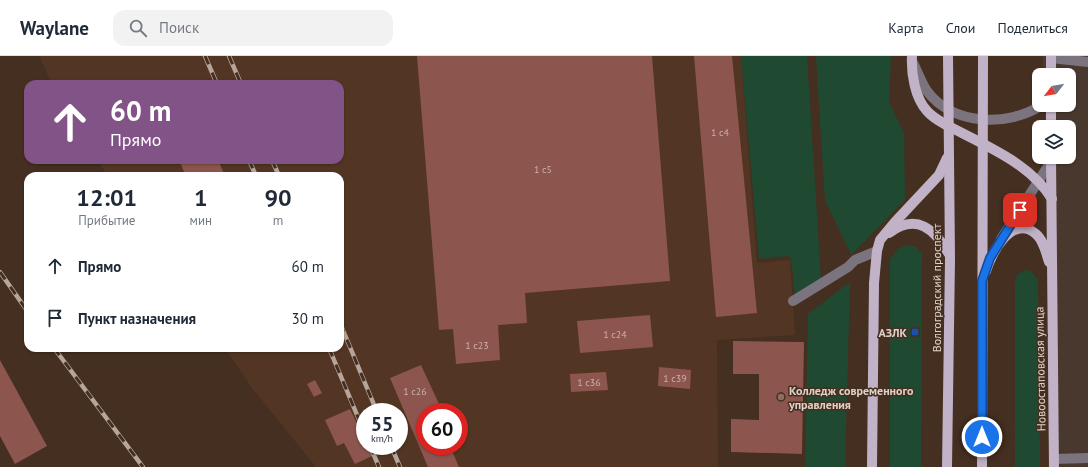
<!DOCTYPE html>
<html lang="ru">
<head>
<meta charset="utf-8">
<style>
  :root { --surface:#fff; --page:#f2f2f3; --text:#1f2937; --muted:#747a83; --line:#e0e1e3 }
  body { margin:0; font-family:"PT Sans",sans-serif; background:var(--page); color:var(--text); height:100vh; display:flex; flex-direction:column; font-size:15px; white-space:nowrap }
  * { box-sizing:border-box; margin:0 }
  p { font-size:13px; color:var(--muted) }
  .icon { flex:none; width:22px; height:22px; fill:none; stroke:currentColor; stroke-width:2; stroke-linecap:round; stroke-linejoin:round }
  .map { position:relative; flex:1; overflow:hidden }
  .panel { position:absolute; left:24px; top:116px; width:320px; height:180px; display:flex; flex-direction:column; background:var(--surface); border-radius:12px; box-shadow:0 1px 3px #0004 }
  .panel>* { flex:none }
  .hud { position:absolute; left:24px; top:24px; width:320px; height:84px; border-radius:12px; box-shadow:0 1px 3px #0004; background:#825386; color:#fff; overflow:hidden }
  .needle { width:26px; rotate:239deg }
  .fabs { position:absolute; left:1032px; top:12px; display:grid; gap:8px }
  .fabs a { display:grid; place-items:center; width:44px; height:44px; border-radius:8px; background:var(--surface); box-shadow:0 1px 3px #0004; font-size:20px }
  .speed { position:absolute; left:356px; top:347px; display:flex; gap:8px; font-size:20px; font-weight:700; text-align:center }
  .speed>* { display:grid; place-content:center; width:52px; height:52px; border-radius:50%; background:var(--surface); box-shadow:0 1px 3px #0004; line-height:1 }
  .speed small { font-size:10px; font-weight:400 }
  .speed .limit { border:6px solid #d22; background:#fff; color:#111 }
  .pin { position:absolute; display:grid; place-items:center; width:34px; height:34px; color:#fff; margin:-17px; border-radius:8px; box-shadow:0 2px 6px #0006 }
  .me { position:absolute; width:44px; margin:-22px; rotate:0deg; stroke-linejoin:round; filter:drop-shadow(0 0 3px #0008) }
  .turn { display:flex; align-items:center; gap:14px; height:84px; padding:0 20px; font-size:18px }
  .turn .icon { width:52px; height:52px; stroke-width:2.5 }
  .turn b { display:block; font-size:28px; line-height:34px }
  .eta { display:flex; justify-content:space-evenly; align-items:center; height:68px; text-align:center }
  .eta b { font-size:24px; font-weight:800; line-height:28px }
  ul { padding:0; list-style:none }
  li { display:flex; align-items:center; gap:12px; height:52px; padding:0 20px }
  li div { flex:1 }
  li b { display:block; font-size:15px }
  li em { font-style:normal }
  header { display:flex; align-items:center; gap:24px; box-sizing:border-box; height:56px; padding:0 20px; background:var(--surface); border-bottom:1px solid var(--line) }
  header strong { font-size:19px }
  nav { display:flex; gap:22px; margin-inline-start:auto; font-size:14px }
  .search { width:280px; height:36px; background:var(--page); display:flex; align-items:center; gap:10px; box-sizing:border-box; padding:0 14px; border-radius:12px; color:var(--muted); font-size:15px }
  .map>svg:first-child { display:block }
  .commercial { fill:#49382e }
  .built { fill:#523623; fill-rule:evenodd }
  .green { fill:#204932 }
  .building { fill:#8c554d }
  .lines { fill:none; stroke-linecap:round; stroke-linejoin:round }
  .minor { stroke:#7b747e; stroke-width:10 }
  .major { stroke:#c1b2c8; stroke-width:10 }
  .rail-casing { stroke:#b6a59a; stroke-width:4.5 }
  .rail { stroke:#452f20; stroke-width:3; stroke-dasharray:9; stroke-linecap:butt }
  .route-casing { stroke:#114b97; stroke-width:10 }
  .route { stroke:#1a73e8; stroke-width:7 }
  .transit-dot { fill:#1a4fb4; stroke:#452f20; stroke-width:1.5 }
  .education-dot { fill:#8d6e63; stroke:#452f20; stroke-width:1.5 }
  .labels { text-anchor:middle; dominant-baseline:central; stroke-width:3; stroke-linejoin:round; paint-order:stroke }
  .number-label { font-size:10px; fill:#cbb2a9 }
  .street-label { font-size:12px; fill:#e0d1c8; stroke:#452f20 }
  .poi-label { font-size:12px; font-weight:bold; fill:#e0d1c8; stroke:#452f20; text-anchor:end }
</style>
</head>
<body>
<header>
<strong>Waylane</strong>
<div class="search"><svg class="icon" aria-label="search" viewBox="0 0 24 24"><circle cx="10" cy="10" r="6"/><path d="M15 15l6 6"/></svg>Поиск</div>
<nav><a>Карта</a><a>Слои</a><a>Поделиться</a></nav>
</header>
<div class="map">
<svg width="1088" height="411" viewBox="0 0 1088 411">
  <rect width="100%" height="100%" fill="#452f20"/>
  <path class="commercial" d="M1043 0H1088V411H1060L1047 101H1069V71H1045V49H1069V19H1043Z"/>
  <path class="built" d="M39 0H741L757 207 790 204 795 279 717 284 718 411H316L252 332 225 292H340V120H108L97 104H340V28H52ZM365 356H399V390H365ZM425 356H459V390H425Z"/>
  <g class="green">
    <path d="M741 0H807L821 223 795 239 791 203 788 200 759 203Z"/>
    <path d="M816 0H891L889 46 904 77 905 144 851 199 825 144Z"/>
    <path d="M906 189 916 191 922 198 921 411H890V203L898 193Z"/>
    <path d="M1024 214 1031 215 1038 224 1040 411H1015V225L1017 219Z"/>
    <path d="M850 226 845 411H805L808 258Z"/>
  </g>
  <g class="building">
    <path d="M417 0H652L670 225 525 237 527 267 498 269 500 304 456 308 453 273 439 274Z"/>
    <path d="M694 0H732L757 257 716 261Z"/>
    <path d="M179 104H218L225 120H186Z"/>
    <path d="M650 259 653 291 580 297 577 265Z"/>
    <path d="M733 285 804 286 802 398 731 396V363L759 364V318H733Z"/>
    <path d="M0 304 47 390 15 408 0 380Z"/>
    <path d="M421 309 439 348 437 356H425V390H450L459 411H428L390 322Z"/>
    <path d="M659 311 691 314 690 333 658 330Z"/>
    <path d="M606 316 608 334 571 336 570 318Z"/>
    <path d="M315 324 322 337 314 341 307 328Z"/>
    <path d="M350 353 365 384V390H368L372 400 355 408 344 387 337 390 325 364Z"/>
  </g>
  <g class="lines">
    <g class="minor">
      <path d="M1051 2 1088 6"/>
      <path d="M912 5C917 14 921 26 927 35 953 70 1008 71 1042 49"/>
      <path d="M1001 183 1052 104"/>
      <path d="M793 245 848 211 855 204 877 195"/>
      <path d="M1054 403 1088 402"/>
    </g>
    <g class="major">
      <path d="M912 0C911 18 915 42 927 55 936 65 952 72 964 78 997 95 1032 111 1052 143"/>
      <path d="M1051 0V19"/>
      <path d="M1051 49V71"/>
      <path d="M1051 101 1054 411"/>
      <path d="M889 177C917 156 935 174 949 198"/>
      <path d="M986 215C991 198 1012 157 1036 178 1044 185 1046 197 1049 206"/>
      <path d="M872 411 874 227 877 195 880 184 895 166 939 119 947 102"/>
      <path d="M947 411 950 203 948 0"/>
      <path d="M982 411 983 0"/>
    </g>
    <defs>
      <g id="rail">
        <path d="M205 0 217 28"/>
        <path d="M229 0 241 28"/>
        <path d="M249 104 256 120"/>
        <path d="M272 104 279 120"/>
        <path d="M0 216 28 256"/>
        <path d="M340 267 377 356"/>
        <path d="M54 292 143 411"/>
        <path d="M329 292 365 378"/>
        <path d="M370 390 379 411"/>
        <path d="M391 390 400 411"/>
      </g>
    </defs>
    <use href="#rail" class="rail-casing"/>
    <use href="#rail" class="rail"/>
  </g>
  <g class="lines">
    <defs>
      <path id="route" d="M982 381V225L990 202 1020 154"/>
    </defs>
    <use href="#route" class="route-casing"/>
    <use href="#route" class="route"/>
  </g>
  <rect class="transit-dot" x="911" y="272" width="8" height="8" rx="2"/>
  <circle class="education-dot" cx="781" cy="341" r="4"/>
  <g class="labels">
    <g class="number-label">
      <text x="720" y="76">1 с4</text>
      <text x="543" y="113">1 с5</text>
      <text x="615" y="278">1 с24</text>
      <text x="477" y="289">1 с23</text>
      <text x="675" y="322">1 с39</text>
      <text x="589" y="326">1 с36</text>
      <text x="415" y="335">1 с26</text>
    </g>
    <g class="street-label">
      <text transform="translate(936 232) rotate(-90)">Волгоградский проспект</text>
      <text transform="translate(1040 313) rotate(-91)">Новоостаповская улица</text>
    </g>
    <g class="poi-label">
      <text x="907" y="276">АЗЛК</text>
      <text x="789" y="334" text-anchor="start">Колледж современного<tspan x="789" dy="14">управления</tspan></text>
    </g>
  </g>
</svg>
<div class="fabs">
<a><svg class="needle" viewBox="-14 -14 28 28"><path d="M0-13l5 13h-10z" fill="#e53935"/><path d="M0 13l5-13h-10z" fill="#747a83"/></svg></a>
<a><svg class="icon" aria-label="layers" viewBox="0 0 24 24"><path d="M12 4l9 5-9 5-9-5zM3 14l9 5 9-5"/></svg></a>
</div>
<div class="speed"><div>55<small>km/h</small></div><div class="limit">60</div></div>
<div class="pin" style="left:1020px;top:154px;background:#d93025"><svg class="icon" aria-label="arrive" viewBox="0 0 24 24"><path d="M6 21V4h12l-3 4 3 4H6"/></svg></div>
<svg class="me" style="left:982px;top:381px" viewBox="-20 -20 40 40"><circle r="17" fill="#1a73e8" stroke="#fff" stroke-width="3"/><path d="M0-11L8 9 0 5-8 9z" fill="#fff"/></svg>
<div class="hud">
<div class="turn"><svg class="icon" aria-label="ahead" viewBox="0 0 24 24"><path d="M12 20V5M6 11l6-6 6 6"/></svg><div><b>60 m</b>Прямо</div></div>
</div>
<section class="panel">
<div class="eta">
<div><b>12:01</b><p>Прибытие</p></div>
<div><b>1</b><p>мин</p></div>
<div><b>90</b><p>m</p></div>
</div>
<ul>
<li><svg class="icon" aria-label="ahead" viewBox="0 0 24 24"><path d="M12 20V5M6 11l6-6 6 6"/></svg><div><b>Прямо</b></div><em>60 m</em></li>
<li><svg class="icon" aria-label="arrive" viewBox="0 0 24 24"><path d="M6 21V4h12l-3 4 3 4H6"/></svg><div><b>Пункт назначения</b></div><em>30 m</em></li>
</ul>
</section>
</div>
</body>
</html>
